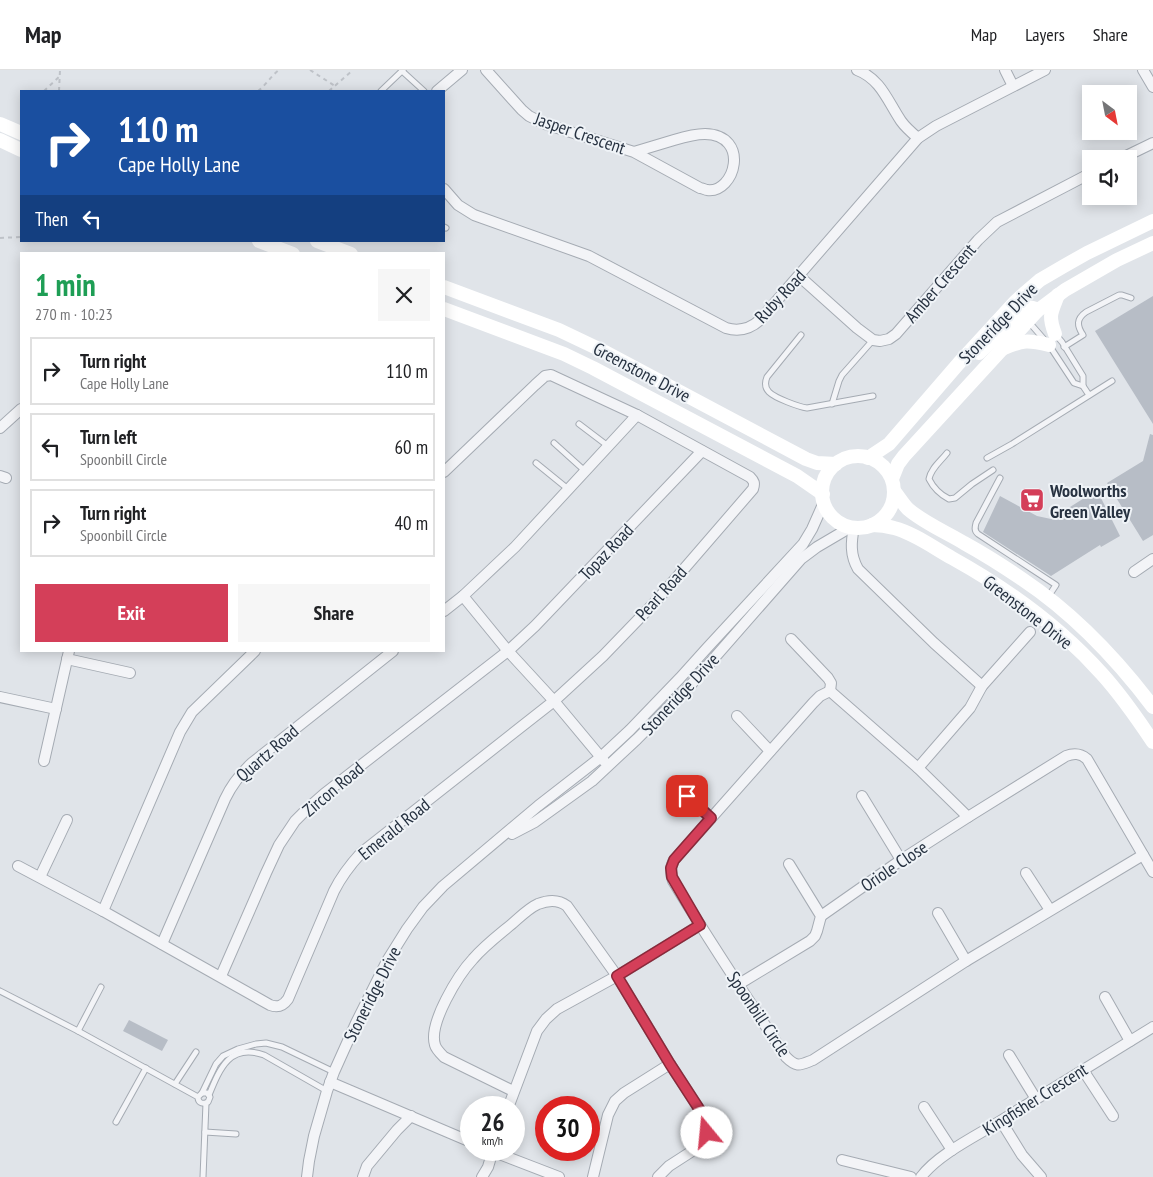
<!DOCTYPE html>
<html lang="en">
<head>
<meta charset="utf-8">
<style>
  :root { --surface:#fff; --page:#f6f6f6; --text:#202124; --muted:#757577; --line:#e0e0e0; --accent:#d43f59 }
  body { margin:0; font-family:"PT Sans Narrow",sans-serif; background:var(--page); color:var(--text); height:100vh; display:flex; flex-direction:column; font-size:19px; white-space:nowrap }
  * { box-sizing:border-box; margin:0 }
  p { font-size:16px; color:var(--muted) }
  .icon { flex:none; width:28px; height:28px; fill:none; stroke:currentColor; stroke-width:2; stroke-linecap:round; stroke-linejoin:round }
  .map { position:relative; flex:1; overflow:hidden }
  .drawer { position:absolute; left:20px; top:182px; width:425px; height:400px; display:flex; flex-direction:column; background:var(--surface); border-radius:0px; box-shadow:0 2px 12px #0003 }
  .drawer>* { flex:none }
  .hud { position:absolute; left:20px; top:20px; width:425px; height:152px; border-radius:0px; box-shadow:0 2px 12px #0003; background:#1a4fa0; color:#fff; overflow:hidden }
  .needle { width:32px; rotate:148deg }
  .buttons { position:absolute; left:1082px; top:15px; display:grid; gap:10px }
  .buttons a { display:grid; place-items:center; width:55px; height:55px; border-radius:0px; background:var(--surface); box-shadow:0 2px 12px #0003; font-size:25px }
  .speed { position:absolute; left:460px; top:1026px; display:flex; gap:10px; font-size:25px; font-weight:700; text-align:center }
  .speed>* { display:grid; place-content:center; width:65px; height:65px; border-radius:50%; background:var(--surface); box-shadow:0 2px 12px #0003; line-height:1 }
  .speed small { font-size:12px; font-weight:400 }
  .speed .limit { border:8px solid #d22; background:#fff; color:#111 }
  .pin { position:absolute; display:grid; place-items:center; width:42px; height:42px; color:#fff; margin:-21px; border-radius:10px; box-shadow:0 2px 8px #0006 }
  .me { position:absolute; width:55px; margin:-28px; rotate:343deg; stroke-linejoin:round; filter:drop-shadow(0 0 4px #0008) }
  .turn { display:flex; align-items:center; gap:18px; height:105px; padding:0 15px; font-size:22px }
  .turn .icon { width:65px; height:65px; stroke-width:2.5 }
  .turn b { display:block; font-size:35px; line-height:42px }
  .then { display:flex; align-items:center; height:48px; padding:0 15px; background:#0003; gap:10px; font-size:19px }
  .round { display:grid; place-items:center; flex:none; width:52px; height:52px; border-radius:0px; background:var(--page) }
  .summary { display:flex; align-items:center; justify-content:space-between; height:85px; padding:0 15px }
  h1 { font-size:30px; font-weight:700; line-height:38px; color:#1e9e55 }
  .primary-button { display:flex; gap:10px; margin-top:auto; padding:10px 15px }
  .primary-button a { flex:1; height:58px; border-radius:0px; background:var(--accent); color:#fff; font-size:20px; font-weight:700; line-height:58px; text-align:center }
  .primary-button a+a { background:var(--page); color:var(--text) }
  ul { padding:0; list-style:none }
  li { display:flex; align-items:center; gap:15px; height:68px; margin:0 10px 8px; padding:0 5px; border:2px solid var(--line); border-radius:0px }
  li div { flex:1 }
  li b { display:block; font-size:19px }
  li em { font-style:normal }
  header { display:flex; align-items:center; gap:30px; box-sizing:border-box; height:70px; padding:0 25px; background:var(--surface); border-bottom:1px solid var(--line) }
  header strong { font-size:24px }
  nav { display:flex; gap:28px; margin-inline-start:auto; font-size:18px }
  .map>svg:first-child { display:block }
  .building { fill:#b7bdc6 }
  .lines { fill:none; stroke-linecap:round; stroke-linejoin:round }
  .lane-casing { stroke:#a5abb3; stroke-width:7 }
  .street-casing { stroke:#a5abb3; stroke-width:12 }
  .path { stroke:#bec2c8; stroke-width:2; stroke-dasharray:4 4; stroke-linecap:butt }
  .lane { stroke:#f3f4f7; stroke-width:5 }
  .street { stroke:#f3f4f7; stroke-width:10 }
  .secondary { stroke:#fff; stroke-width:14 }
  .route-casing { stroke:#8a293a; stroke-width:12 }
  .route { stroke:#d43f59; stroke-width:9 }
  .labels { text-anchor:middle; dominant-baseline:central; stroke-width:4; stroke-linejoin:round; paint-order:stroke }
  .street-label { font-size:18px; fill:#273241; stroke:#eff3f7 }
  .poi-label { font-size:18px; font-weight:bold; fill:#273241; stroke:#eff3f7; text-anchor:start }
</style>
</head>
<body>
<header>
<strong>Map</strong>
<nav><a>Map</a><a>Layers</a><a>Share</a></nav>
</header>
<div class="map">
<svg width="1153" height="1107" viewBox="0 0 1153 1107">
  <rect width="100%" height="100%" fill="#e0e4e9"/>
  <g class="building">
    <path d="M1153 226V354L1095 261Z"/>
    <path d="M1150 364 1153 365V465L1143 471 1107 413 1143 391Z"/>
    <path d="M1097 420 1120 466 1101 477 1100 475 1051 506 983 462 1000 426 1037 446 1051 449Z"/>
    <path d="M129 950 168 970 162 981 123 961Z"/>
  </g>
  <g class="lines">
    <defs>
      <g id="lane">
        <path d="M402 1 424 21"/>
        <path d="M381 21 403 0"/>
        <path d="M444 157 446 158"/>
        <path d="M1028 251 1049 275 1074 313 1083 316"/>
        <path d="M801 265 767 307C765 312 765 318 769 322 775 328 799 337 807 338L873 326"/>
        <path d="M1056 265 1062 272 1083 306V316L1089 325"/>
        <path d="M1064 277 1083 265C1077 256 1076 249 1086 242L1119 225H1122L1131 228"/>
        <path d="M832 334 839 311 842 305 873 270"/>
        <path d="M579 354 608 376"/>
        <path d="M554 373 585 401"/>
        <path d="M947 383C941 391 931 398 929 409 933 417 941 425 949 429L955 428 972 414 993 400"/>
        <path d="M987 388 1012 374 1112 311"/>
        <path d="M536 393 568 419"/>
        <path d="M1000 408 976 453C975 457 974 461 978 464L1056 515 1048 527"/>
        <path d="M0 921 78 961 198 1027C198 1032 201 1034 206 1033L208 1032 210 1027 207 1023H202L198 1027"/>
        <path d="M78 961 101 917"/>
        <path d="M175 1014 196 982"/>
        <path d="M202 1023 216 994 223 986 238 979 256 974 266 973 282 977 334 1002"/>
        <path d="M209 1025C220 998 230 973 264 985L327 1021"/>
        <path d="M116 1052 146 998"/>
        <path d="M205 1062 236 1064"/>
        <path d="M203 1107 206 1033"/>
      </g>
      <g id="street">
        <path d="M486 0 522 40 529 46 545 54 634 82 700 118C703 118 705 120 707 120 735 124 751 65 705 64 694 64 684 67 674 70 661 74 647 78 634 82"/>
        <path d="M857 0C881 9 888 32 901 51 906 58 912 63 918 68"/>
        <path d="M1005 0 1013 16"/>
        <path d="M1143 0 1153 17"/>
        <path d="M437 21 462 0"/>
        <path d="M1120 89 1153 73"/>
        <path d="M444 119 458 135 474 145 589 186 726 258C739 262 750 259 760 250L918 68 936 56 1045 0"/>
        <path d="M799 206 857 258 873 270 880 271 889 269 896 264 978 170 997 152 1091 103"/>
        <path d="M0 358 21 339"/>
        <path d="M0 406 6 408"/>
        <path d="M854 457C851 472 850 485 858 499L934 573 982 616"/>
        <path d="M1134 502 1153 489"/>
        <path d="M463 526 508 581 554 631 604 691"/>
        <path d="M444 541 463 526 515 477 637 345"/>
        <path d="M791 569 828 608 831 613 830 621"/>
        <path d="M67 589 130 603"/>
        <path d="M0 627 56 639"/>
        <path d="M737 646 770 681"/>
        <path d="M44 691 69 581"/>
        <path d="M918 698 970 638 982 616 1030 562"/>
        <path d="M675 715 711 748"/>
        <path d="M862 726 901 790"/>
        <path d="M968 747 918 698 830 621 820 626 813 633 674 790C670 797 670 803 673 811 709 871 748 929 786 987 797 998 800 995 813 990L966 891 1143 785"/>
        <path d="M512 764 535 752 592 711 637 669 688 618 801 489 817 477 851 457"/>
        <path d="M18 796 103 841 270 935C278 938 283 936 288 929L334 821C341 807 350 795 361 783L554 631 603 586 658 529 753 419C755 413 754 411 750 407L637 345 551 305 545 306 535 315 444 402"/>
        <path d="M1026 803 1050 840"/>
        <path d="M40 807 67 750"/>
        <path d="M103 841 180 662 192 642 255 581"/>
        <path d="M938 843 966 891"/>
        <path d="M821 846 901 790 968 747 1066 686C1074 683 1080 683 1087 689L1153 802"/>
        <path d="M162 874 225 729C232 714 240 704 252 693L393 581"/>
        <path d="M221 906 266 803 279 775 295 751 308 738 324 724 508 581 535 556 702 381"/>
        <path d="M739 914 810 871 815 866 817 861 821 846 789 794"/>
        <path d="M1105 927 1130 971"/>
        <path d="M1009 985 1036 1029"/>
        <path d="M1083 1000 1113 1046"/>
        <path d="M330 1012 471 1072"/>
        <path d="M513 1021 444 987C440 983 436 979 435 975 428 953 459 904 473 889 485 875 500 864 513 853 521 846 529 838 538 834 548 830 558 829 567 836L617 906 670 994 705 1048 707 1056 705 1069 700 1076 669 1096 658 1107"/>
        <path d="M924 1037 952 1080"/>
        <path d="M508 1038 537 961 546 949 557 939 617 906 700 855"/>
        <path d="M1001 1051 1022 1085 1041 1107"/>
        <path d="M489 1080 559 1107"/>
        <path d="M842 1090 911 1107"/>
        <path d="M307 1107 309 1091 314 1066 327 1021 334 1002 356 953 387 891 407 859 423 837 443 816 538 736 601 687 630 660 680 608 707 578 803 474 812 459 824 432"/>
        <path d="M363 1107 367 1096 397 1060 411 1046"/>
        <path d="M482 1107 488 1097 493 1080"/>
        <path d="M593 1107 608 1045 615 1031 624 1023 670 994"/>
        <path d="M921 1107C938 1084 978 1065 1002 1050 1053 1019 1103 988 1153 957"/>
      </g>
    </defs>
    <use href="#lane" class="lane-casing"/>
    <use href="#street" class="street-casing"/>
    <g class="path">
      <path d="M310 0 335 16"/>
      <path d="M44 21 59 7"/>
      <path d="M59 21 60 0"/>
      <path d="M149 21H158"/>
      <path d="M258 21C266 15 271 6 279 0"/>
      <path d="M329 21 353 0"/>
      <path d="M0 168 21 167"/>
    </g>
    <use href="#lane" class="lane"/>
    <use href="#street" class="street"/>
    <g class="secondary">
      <path d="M0 54 21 63"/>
      <path d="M0 70 21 80"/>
      <path d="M259 171 293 184"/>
      <path d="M317 171 351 184"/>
      <path d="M444 217 559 260 601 280 806 389 817 393 836 394"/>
      <path d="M444 239 564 284 593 298 797 406 823 424"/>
      <path d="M1055 264C1048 245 1051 243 1058 225"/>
      <path d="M1004 278C1023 270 1028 270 1049 275"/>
      <path d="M979 283 1024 239C1029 237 1033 236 1037 241"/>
      <circle cx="858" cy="422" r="36"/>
      <path d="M868 388 889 374 959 293 1015 232 1026 222 1040 210 1064 196 1087 183 1153 151"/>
      <path d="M892 409 898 394 904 386 1037 241 1065 220 1117 190 1153 173"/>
      <path d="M894 421C899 427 903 434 908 439 924 453 946 462 964 473 984 484 1003 496 1022 509 1073 543 1116 588 1153 637"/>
      <path d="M872 455C879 455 887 456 894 458 914 463 934 478 952 488 1006 518 1061 558 1102 604 1121 625 1137 648 1153 672"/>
    </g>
  </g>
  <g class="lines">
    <defs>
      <path id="route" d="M687 726 711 748 674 790 671 798 672 807 700 855 617 906 670 994 705 1048 707 1056V1063"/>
    </defs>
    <use href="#route" class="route-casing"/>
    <use href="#route" class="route"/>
  </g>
  <defs>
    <symbol id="supermarket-square" viewBox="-11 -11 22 22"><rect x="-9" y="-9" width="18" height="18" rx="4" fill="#d43f59" stroke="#eff3f7"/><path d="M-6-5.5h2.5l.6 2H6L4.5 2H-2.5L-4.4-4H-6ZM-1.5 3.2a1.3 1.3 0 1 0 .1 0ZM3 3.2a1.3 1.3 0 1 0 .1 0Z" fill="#fff"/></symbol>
  </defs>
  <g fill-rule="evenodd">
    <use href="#supermarket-square" x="1018" y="416" width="28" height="28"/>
  </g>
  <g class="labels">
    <g class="street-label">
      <text transform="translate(580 63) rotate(19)">Jasper Crescent</text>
      <text transform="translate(940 213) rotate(-49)">Amber Crescent</text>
      <text transform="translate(780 226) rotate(-47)">Ruby Road</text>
      <text transform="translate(998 253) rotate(-46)">Stoneridge Drive</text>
      <text transform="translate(642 302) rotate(28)">Greenstone Drive</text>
      <text transform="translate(606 482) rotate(-47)">Topaz Road</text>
      <text transform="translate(661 523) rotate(-48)">Pearl Road</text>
      <text transform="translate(1028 542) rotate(38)">Greenstone Drive</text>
      <text transform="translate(680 624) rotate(-47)">Stoneridge Drive</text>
      <text transform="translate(267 683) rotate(-41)">Quartz Road</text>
      <text transform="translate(333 719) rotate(-40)">Zircon Road</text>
      <text transform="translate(394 759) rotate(-39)">Emerald Road</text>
      <text transform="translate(894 796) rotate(-34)">Oriole Close</text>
      <text transform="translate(372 924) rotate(-63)">Stoneridge Drive</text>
      <text transform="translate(759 944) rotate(56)">Spoonbill Circle</text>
      <text transform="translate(1035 1029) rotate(-32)">Kingfisher Crescent</text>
    </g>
    <g class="poi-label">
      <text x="1050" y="420">Woolworths<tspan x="1050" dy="21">Green Valley</tspan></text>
    </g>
  </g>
</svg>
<div class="buttons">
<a><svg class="needle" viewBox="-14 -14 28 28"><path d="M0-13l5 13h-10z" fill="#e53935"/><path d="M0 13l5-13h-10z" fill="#757577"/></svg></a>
<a><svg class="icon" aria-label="sound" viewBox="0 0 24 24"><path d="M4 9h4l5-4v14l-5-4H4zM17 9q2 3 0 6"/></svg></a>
</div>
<div class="speed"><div>26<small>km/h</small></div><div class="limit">30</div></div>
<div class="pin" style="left:687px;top:726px;background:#d93025"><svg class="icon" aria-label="arrive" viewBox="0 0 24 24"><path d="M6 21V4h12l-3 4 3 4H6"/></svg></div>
<svg class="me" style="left:707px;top:1063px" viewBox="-20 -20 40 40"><circle r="19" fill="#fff"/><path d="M0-13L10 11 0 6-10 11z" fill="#d43f59"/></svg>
<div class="hud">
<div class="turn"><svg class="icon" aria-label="right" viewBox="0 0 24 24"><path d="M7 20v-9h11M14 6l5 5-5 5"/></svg><div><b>110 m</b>Cape Holly Lane</div></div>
<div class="then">Then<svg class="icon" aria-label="left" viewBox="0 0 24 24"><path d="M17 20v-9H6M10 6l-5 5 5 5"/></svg></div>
</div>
<section class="drawer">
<div class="summary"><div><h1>1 min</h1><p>270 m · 10:23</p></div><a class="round"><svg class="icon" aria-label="close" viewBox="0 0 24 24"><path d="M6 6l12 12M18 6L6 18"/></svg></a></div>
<ul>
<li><svg class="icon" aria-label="right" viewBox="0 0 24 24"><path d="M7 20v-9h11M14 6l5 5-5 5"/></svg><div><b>Turn right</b><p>Cape Holly Lane</p></div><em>110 m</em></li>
<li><svg class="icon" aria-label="left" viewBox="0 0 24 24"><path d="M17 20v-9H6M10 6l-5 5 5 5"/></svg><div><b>Turn left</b><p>Spoonbill Circle</p></div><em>60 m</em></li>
<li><svg class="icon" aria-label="right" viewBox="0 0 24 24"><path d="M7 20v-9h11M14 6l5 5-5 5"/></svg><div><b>Turn right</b><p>Spoonbill Circle</p></div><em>40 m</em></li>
</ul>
<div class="primary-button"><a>Exit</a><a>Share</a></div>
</section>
</div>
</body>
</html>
